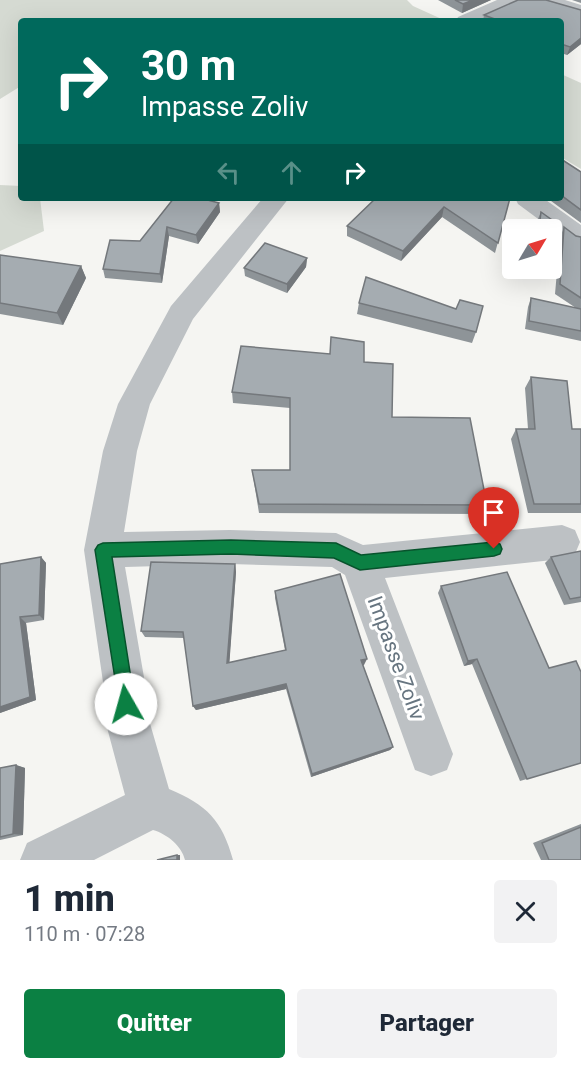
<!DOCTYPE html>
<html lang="fr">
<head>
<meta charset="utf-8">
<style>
  :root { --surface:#fff; --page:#f2f2f3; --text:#1f2937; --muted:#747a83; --accent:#0b8043 }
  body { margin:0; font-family:Roboto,sans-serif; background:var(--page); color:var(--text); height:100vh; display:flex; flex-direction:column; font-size:22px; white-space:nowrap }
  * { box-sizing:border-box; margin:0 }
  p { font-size:20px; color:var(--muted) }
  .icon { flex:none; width:33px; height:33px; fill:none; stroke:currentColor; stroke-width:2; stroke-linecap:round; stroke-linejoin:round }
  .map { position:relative; height:860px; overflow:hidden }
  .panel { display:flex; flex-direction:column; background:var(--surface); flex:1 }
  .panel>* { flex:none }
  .guide { position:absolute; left:18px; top:18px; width:546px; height:183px; border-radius:6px; box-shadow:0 6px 24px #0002; background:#00695c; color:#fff; overflow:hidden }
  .needle { width:39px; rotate:52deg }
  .tools { position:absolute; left:502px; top:219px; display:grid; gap:12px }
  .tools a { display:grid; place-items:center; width:60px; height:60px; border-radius:6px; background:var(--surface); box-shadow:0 6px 24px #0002; font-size:30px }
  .pin { position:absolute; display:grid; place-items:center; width:51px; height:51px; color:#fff; margin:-62px -26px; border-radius:50% 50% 50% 0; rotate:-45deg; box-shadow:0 0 6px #0007 }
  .pin .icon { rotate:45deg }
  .me { position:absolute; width:66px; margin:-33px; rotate:353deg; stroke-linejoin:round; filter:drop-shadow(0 0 4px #0008) }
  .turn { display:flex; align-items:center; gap:21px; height:126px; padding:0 24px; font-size:27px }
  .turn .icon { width:78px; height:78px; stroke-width:2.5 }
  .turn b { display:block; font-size:42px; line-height:51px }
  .lanes { display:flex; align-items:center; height:57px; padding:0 24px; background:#0003; justify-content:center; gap:30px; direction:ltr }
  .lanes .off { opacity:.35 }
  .round { display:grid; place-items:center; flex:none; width:63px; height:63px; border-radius:6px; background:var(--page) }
  .headline { display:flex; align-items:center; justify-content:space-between; height:102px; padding:0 24px }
  h1 { font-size:36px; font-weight:800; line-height:45px }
  .primary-button { display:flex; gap:12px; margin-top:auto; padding:12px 24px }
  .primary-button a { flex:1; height:69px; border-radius:6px; background:var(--accent); color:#fff; font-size:24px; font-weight:800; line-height:69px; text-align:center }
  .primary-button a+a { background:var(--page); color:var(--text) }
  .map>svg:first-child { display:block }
  .green { fill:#d5dad2 }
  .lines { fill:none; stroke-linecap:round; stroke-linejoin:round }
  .street { fill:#bdc1c4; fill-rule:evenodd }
  .wall { fill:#8e9498 }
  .shaded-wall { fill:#74787c }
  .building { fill:#a5acb1; stroke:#74787c; stroke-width:1.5 }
  .route { fill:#0b8043; stroke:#07532c; stroke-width:1.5 }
  .labels { text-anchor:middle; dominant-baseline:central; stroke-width:6; stroke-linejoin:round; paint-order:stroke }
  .near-street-label { font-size:21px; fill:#677580; stroke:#fff }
</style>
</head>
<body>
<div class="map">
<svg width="581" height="860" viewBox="0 0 581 860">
  <rect width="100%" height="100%" fill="#f5f5f2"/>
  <g class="green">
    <path d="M0 0H407L413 6 446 21H21V86L0 99Z"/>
    <path d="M561 74 581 83V169L561 157Z"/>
    <path d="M0 185 21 186V198H40L44 231 0 251Z"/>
  </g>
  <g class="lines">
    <g class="street">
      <path d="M497 0H521L518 4 480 21H456L458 17Z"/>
      <path d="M537 0H565L581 5V17L540 4Z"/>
      <path d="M263 198H289L193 319 150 404 137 451 124 532 230 530 336 533 363 545 562 525 575 530 580 542 575 554 562 559 385 578 453 754 447 770 431 776 415 770 345 575 332 567 230 564 125 567 146 689 149 720 169 789C207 805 222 820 233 860H185C182 846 167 834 153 830L94 860H20L27 843 125 795 105 720 104 689 84 550 103 451 118 404 171 306Z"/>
      <path d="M515 198H543L581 225V247L572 244 518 204Z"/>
    </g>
  </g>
  <g class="wall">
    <path d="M438 0H491L462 13Z"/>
    <path d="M518 0H546L581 10V44L567 55 561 53V21H483L484 15Z"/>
    <path d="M572 0H581V3Z"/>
    <path d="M561 159 581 172V223L547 198H561Z"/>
    <path d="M174 198 219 203 220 212 198 244 169 236 162 283 105 278 103 269 140 241Z"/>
    <path d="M376 198H510L495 253 442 217 401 261 347 236V226Z"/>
    <path d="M541 212 548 229 547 230H536L537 221Z"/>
    <path d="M564 227 576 236 581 237V341L525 329 528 307 531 298 576 308 555 294 560 238Z"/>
    <path d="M0 255 81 266 86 278 63 325 0 314Z"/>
    <path d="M307 258 306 267 287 293 245 276 244 268Z"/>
    <path d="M359 303 456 309 476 332 472 343 357 314Z"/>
    <path d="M364 362 392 417 487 505 482 514 259 513 252 470H290V408L233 403 232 392Z"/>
    <path d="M531 377 572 429H581V513H528L511 439 516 429H528L525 388Z"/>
    <path d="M581 551V602L564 605 545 563 551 557Z"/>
    <path d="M41 557 46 563 44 620 26 623 36 700 0 713V564Z"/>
    <path d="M235 564 236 572 229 663 285 650 275 598V591L364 665H363L393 747 390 750 311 777 286 689 196 710 193 706 184 638 145 637 141 631Z"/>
    <path d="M441 586 581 763 520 781 472 664 464 666 438 593Z"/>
    <path d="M16 765 25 768 23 835 0 840V768Z"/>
    <path d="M581 824V860H541L533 843Z"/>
  </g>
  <g class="shaded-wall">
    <path d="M473 0H491L462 13 463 4Z"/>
    <path d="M581 38V44L567 55 570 47Z"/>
    <path d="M219 203 220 212 198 244 196 235Z"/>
    <path d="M444 207 442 217 401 261 403 251Z"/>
    <path d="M552 220 548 229 538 230 539 228Z"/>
    <path d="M167 227 169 236 162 283 160 274Z"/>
    <path d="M307 258 306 267 287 293V284Z"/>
    <path d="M81 266 86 278 63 325 57 313Z"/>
    <path d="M41 557 46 563 44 620 39 615Z"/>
    <path d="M235 564 236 572 229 669 227 663Z"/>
    <path d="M20 617 26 623 36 700 0 713V707Z"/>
    <path d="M367 659 364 665 359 666 361 660Z"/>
    <path d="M477 659 472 664 464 666 468 661Z"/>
    <path d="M286 684V689L196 710 193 706Z"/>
    <path d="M393 747 390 750 311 777 312 774Z"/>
    <path d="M16 765 25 768 23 835 13 834Z"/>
    <rect x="177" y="855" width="3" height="5"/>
  </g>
  <g class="building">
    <path d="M455 0H473L463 4Z"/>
    <path d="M518 0H546L581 10V38L570 47 561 44V21H500L484 15Z"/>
    <path d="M561 159 581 172V210L561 195Z"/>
    <path d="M174 198H200L219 203 196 235 167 227 160 274 103 269 110 240 140 241Z"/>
    <path d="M376 198H510L498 243 444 207 403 251 347 226Z"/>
    <path d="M541 212 552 220 539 228Z"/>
    <path d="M564 227 576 236 581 237V298L560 284Z"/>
    <path d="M265 243 307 258 287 284 244 268Z"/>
    <path d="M0 255 81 266 57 313 0 303Z"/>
    <path d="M366 277 456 309 460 300 483 306 476 332 359 303Z"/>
    <path d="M531 298 581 309V331L529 321Z"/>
    <path d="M331 337 364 342V362L393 364 392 417 470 418 487 505 259 504 252 470H290V398L232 392 241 346 330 354Z"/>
    <path d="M531 377 567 381 572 429H581V504H534L516 429H535Z"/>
    <path d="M581 551V597L570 599 551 557Z"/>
    <path d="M41 557 39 615 20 617 30 697 0 707V564Z"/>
    <path d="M151 562 235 564 227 663 286 650 275 591 340 574 367 659 361 660 393 747 312 774 286 684 193 706 183 632 141 631Z"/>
    <path d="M507 572 549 668 576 661 581 672V763L527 779 477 659 468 661 441 586Z"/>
    <path d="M16 765 13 834 0 837V768Z"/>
    <path d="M581 827V860H549L542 843Z"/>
    <path d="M177 855V860H157Z"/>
  </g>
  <path class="route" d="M231 540 336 543 361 555 494 542 500 544 502 549 500 554 494 556 360 570 334 558 231 554 112 557 135 704 133 711 126 713 120 711 95 550 98 545 103 543Z"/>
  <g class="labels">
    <g class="near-street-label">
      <text transform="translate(396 658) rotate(70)">Impasse Zoliv</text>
    </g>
  </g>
</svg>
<div class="tools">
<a><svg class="needle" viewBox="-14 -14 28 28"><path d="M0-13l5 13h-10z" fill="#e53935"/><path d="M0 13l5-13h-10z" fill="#747a83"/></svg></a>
</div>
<div class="pin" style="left:494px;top:549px;background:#d93025"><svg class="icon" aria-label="arrive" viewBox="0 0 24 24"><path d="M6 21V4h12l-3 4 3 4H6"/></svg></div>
<svg class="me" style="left:126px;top:704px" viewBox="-20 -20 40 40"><circle r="19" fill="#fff"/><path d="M0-13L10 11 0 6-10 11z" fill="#0b8043"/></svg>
<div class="guide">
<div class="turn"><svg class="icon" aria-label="right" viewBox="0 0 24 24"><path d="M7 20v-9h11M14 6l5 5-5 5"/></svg><div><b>30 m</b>Impasse Zoliv</div></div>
<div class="lanes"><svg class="icon off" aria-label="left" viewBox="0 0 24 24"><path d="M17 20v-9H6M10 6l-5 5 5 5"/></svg><svg class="icon off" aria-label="ahead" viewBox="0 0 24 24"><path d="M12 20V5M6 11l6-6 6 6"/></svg><svg class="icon" aria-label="right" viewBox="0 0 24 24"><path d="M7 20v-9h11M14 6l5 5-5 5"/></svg></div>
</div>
</div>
<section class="panel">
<div class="headline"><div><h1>1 min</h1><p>110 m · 07:28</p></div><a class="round"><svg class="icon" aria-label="close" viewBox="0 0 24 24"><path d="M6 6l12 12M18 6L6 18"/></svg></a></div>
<div class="primary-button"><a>Quitter</a><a>Partager</a></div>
</section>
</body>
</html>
